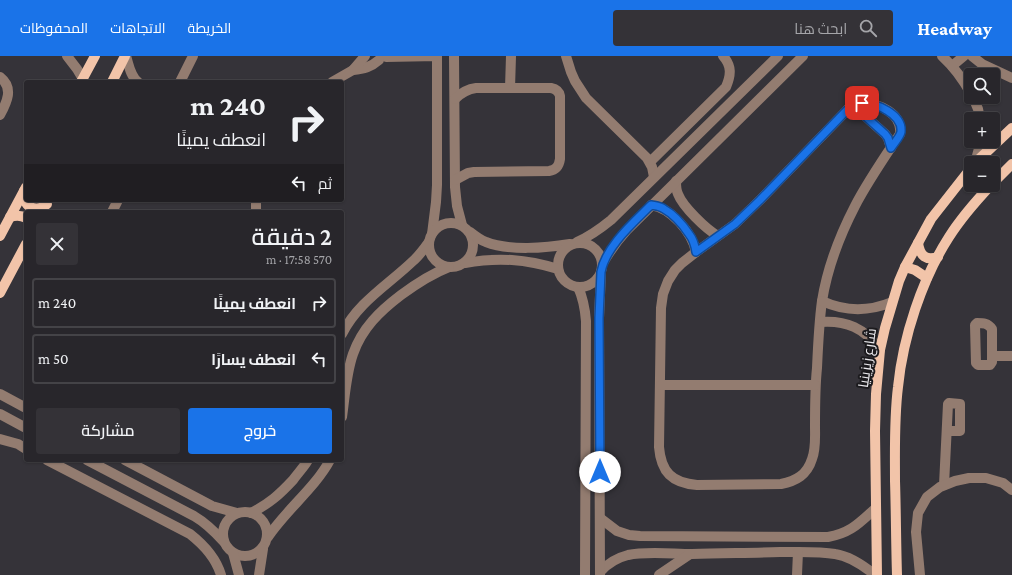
<!DOCTYPE html>
<html lang="ar">
<head>
<meta charset="utf-8">
<style>
  :root { --surface:#28262b; --page:#343237; --text:#f1f3f6; --muted:#a5a5a9; --line:#444347; --accent:#1a73e8 }
  body { margin:0; font-family:"Crimson Pro",Cairo,serif; background:var(--page); color:var(--text); direction:rtl; height:100vh; display:flex; flex-direction:column; font-size:15px; white-space:nowrap }
  * { box-sizing:border-box; margin:0 }
  p { font-size:13px; color:var(--muted) }
  .icon { flex:none; width:22px; height:22px; fill:none; stroke:currentColor; stroke-width:2; stroke-linecap:round; stroke-linejoin:round }
  .map { position:relative; flex:1; overflow:hidden; direction:ltr }
  .details { position:absolute; left:24px; top:154px; width:320px; height:252px; display:flex; flex-direction:column; background:var(--surface); border-radius:4px; box-shadow:0 1px 3px #0004,0 0 0 1px var(--line); direction:rtl }
  .details>* { flex:none }
  .hud { position:absolute; left:24px; top:24px; width:320px; height:122px; border-radius:4px; box-shadow:0 1px 3px #0004,0 0 0 1px var(--line); direction:rtl; background:#28262b; color:var(--text); overflow:hidden }
  .buttons { position:absolute; left:964px; top:12px; display:grid; gap:8px }
  .buttons a { display:grid; place-items:center; width:36px; height:36px; border-radius:4px; background:var(--surface); box-shadow:0 1px 3px #0004,0 0 0 1px var(--line); font-size:20px }
  .pin { position:absolute; display:grid; place-items:center; width:34px; height:34px; color:#fff; margin:-17px; border-radius:8px; box-shadow:0 2px 6px #0006 }
  .me { position:absolute; width:44px; margin:-22px; rotate:0deg; stroke-linejoin:round; filter:drop-shadow(0 0 3px #0008) }
  .turn { display:flex; align-items:center; gap:14px; height:84px; padding:0 12px; font-size:18px }
  .turn .icon { width:52px; height:52px; stroke-width:2.5 }
  .turn b { display:block; font-size:28px; line-height:34px }
  .then { display:flex; align-items:center; height:38px; padding:0 12px; background:#0003; gap:8px; font-size:15px }
  .round { display:grid; place-items:center; flex:none; width:42px; height:42px; border-radius:4px; background:var(--page) }
  .summary { display:flex; align-items:center; justify-content:space-between; height:68px; padding:0 12px }
  h1 { font-size:24px; font-weight:600; line-height:30px }
  .button { display:flex; gap:8px; margin-top:auto; padding:8px 12px }
  .button a { flex:1; height:46px; border-radius:4px; background:var(--accent); color:#fff; font-size:16px; font-weight:600; line-height:46px; text-align:center }
  .button a+a { background:var(--page); color:var(--text) }
  ul { padding:0; list-style:none }
  li { display:flex; align-items:center; gap:12px; height:50px; margin:0 8px 6px; padding:0 4px; border:2px solid var(--line); border-radius:4px }
  li div { flex:1 }
  li b { display:block; font-size:15px }
  li em { font-style:normal }
  header { display:flex; align-items:center; gap:24px; box-sizing:border-box; height:56px; padding:0 20px; background:var(--accent); color:#fff }
  header strong { font-size:19px }
  nav { display:flex; gap:22px; margin-inline-start:auto; font-size:14px }
  .search { width:280px; height:36px; background:var(--page); display:flex; align-items:center; gap:10px; box-sizing:border-box; padding:0 14px; border-radius:4px; color:var(--muted); font-size:15px }
  .map>svg:first-child { display:block }
  .lines { fill:none; stroke-linecap:round; stroke-linejoin:round }
  .minor { stroke:#937c70; stroke-width:10 }
  .major { stroke:#f2c4a9; stroke-width:10 }
  .route-casing { stroke:#114b97; stroke-width:10 }
  .route { stroke:#1a73e8; stroke-width:7 }
  .labels { text-anchor:middle; dominant-baseline:central; stroke-width:4; stroke-linejoin:round; paint-order:stroke }
  .street-label { font-size:14px; fill:#eae9ed; stroke:#1c1b1e }
</style>
</head>
<body>
<header>
<strong>Headway</strong>
<div class="search"><svg class="icon" aria-label="search" viewBox="0 0 24 24"><circle cx="10" cy="10" r="6"/><path d="M15 15l6 6"/></svg>ابحث هنا</div>
<nav><a>الخريطة</a><a>الاتجاهات</a><a>المحفوظات</a></nav>
</header>
<div class="map">
<svg width="1012" height="519" viewBox="0 0 1012 519">
  <rect width="100%" height="100%" fill="#353339"/>
  <g class="lines">
    <g class="minor">
      <path d="M67 0 77 13 83 23"/>
      <path d="M126 0C129 9 130 20 138 26"/>
      <path d="M454 0 455 131 457 150 462 169"/>
      <path d="M566 0 571 16 575 25 586 42 647 102 652 111 654 121"/>
      <path d="M942 0C954 11 963 23 971 38"/>
      <path d="M972 0 982 8 1012 22"/>
      <path d="M386 1 437 0V129L436 146 432 178"/>
      <path d="M952 10 964 0"/>
      <path d="M353 14C364 13 371 11 379 4"/>
      <path d="M0 21C14 32 7 46 0 59"/>
      <path d="M180 26 193 0"/>
      <path d="M332 26 353 14 365 0"/>
      <path d="M510 32 511 0"/>
      <path d="M973 41 978 53 980 63"/>
      <path d="M455 43C461 37 467 33 476 32H551C556 33 559 35 560 40V103C559 110 556 114 549 115L474 116 468 117 455 124"/>
      <path d="M862 47C879 47 903 58 900 78 884 102 868 125 855 150 840 179 827 214 822 245 819 267 818 290 817 312 815 331 815 351 815 370 815 381 816 393 812 403 807 419 796 425 781 428L697 429C672 427 661 416 659 391L661 252 663 238 668 225 675 214 682 207 696 196 735 168 760 144 851 50 856 48Z"/>
      <path d="M847 54 854 55 865 60 885 78 888 82 891 92"/>
      <path d="M652 104 726 31C731 19 732 10 723 0"/>
      <path d="M975 107 981 85"/>
      <path d="M676 125C676 130 676 134 678 138 683 151 706 173 718 180"/>
      <path d="M651 149C671 152 692 176 696 196"/>
      <path d="M112 156 118 144"/>
      <path d="M256 156V144"/>
      <circle cx="451" cy="189" r="22"/>
      <path d="M470 176C475 180 480 184 486 186 509 195 546 192 570 188"/>
      <path d="M577 186C590 180 600 173 611 164L778 0"/>
      <circle cx="580" cy="209" r="22"/>
      <path d="M465 207C498 201 526 203 558 213"/>
      <path d="M602 209C609 196 617 185 627 174L803 0"/>
      <path d="M578 231C583 242 585 252 586 265L585 519"/>
      <path d="M822 245C846 256 868 256 892 246"/>
      <path d="M820 266C846 264 865 272 880 294"/>
      <path d="M977 267C983 267 988 267 992 273V306L990 309H978L976 307 975 269Z"/>
      <path d="M342 278C358 246 388 229 413 205 419 200 424 193 429 186"/>
      <path d="M992 300H1012"/>
      <path d="M661 329H815"/>
      <path d="M0 338 26 352"/>
      <path d="M0 358 26 372"/>
      <path d="M342 361C345 340 346 318 353 298 362 272 380 255 401 239 416 228 431 218 449 211"/>
      <path d="M0 383 18 388 26 393"/>
      <path d="M47 404 190 478C204 489 216 502 221 519"/>
      <path d="M87 404 194 460C206 467 215 476 224 486"/>
      <path d="M125 404 212 450 237 457"/>
      <path d="M944 429 948 348 949 347 960 348V375H947"/>
      <circle cx="245" cy="478" r="22"/>
      <path d="M251 457C270 447 279 439 293 424 298 417 304 411 308 404"/>
      <path d="M600 462 617 475 629 479 640 480 828 481C851 477 859 467 876 452"/>
      <path d="M268 481C286 454 315 432 330 404"/>
      <path d="M233 497 239 519"/>
      <path d="M600 516C608 507 616 502 628 499 646 495 673 498 692 498 721 497 751 497 780 496 797 496 819 495 835 498 849 500 864 510 875 519"/>
      <path d="M259 519 263 493"/>
      <path d="M600 519 599 262 601 216"/>
      <path d="M659 519 690 498"/>
      <path d="M797 519 798 496"/>
      <path d="M920 519 916 476 918 457 927 441 940 431 955 425 969 422H986L1003 427 1012 434"/>
    </g>
    <g class="major">
      <path d="M81 26 95 0"/>
      <path d="M112 26 125 0"/>
      <path d="M975 107 1012 72"/>
      <path d="M993 127 1012 108"/>
      <path d="M24 135C21 150 36 158 47 148"/>
      <path d="M10 161C16 159 21 159 26 162"/>
      <path d="M0 180 26 131"/>
      <path d="M918 187C920 200 926 205 938 201"/>
      <path d="M905 211 915 214 927 222"/>
      <path d="M0 237 26 188"/>
      <path d="M877 519 875 375 876 338 880 294 885 272 899 225 905 211 931 163 971 112"/>
      <path d="M897 519C896 488 896 456 895 425 895 394 894 363 898 331 903 281 922 223 949 181 961 162 976 145 991 129"/>
    </g>
  </g>
  <g class="lines">
    <defs>
      <path id="route" d="M600 416 599 262 601 216C606 190 633 167 651 149 656 150 660 150 664 153 673 158 683 169 689 178 693 183 695 189 696 196L735 168 760 144 847 54 854 55 865 60 885 78 888 82 891 92C894 87 900 81 901 76 903 58 876 47 862 47"/>
    </defs>
    <use href="#route" class="route-casing"/>
    <use href="#route" class="route"/>
  </g>
  <g class="labels">
    <g class="street-label">
      <text transform="translate(867 302) rotate(-82)">شارع زيزينيا</text>
    </g>
  </g>
</svg>
<div class="buttons">
<a><svg class="icon" aria-label="search" viewBox="0 0 24 24"><circle cx="10" cy="10" r="6"/><path d="M15 15l6 6"/></svg></a>
<a>+</a>
<a>−</a>
</div>
<div class="pin" style="left:862px;top:47px;background:#d93025"><svg class="icon" aria-label="arrive" viewBox="0 0 24 24"><path d="M6 21V4h12l-3 4 3 4H6"/></svg></div>
<svg class="me" style="left:600px;top:416px" viewBox="-20 -20 40 40"><circle r="19" fill="#fff"/><path d="M0-13L10 11 0 6-10 11z" fill="#1a73e8"/></svg>
<div class="hud">
<div class="turn"><svg class="icon" aria-label="right" viewBox="0 0 24 24"><path d="M7 20v-9h11M14 6l5 5-5 5"/></svg><div><b>240 m</b>انعطف يمينًا</div></div>
<div class="then">ثم<svg class="icon" aria-label="left" viewBox="0 0 24 24"><path d="M17 20v-9H6M10 6l-5 5 5 5"/></svg></div>
</div>
<section class="details">
<div class="summary"><div><h1>2 دقيقة</h1><p>570 m · 17:58</p></div><a class="round"><svg class="icon" aria-label="close" viewBox="0 0 24 24"><path d="M6 6l12 12M18 6L6 18"/></svg></a></div>
<ul>
<li><svg class="icon" aria-label="right" viewBox="0 0 24 24"><path d="M7 20v-9h11M14 6l5 5-5 5"/></svg><div><b>انعطف يمينًا</b></div><em>240 m</em></li>
<li><svg class="icon" aria-label="left" viewBox="0 0 24 24"><path d="M17 20v-9H6M10 6l-5 5 5 5"/></svg><div><b>انعطف يسارًا</b></div><em>50 m</em></li>
</ul>
<div class="button"><a>خروج</a><a>مشاركة</a></div>
</section>
</div>
</body>
</html>
